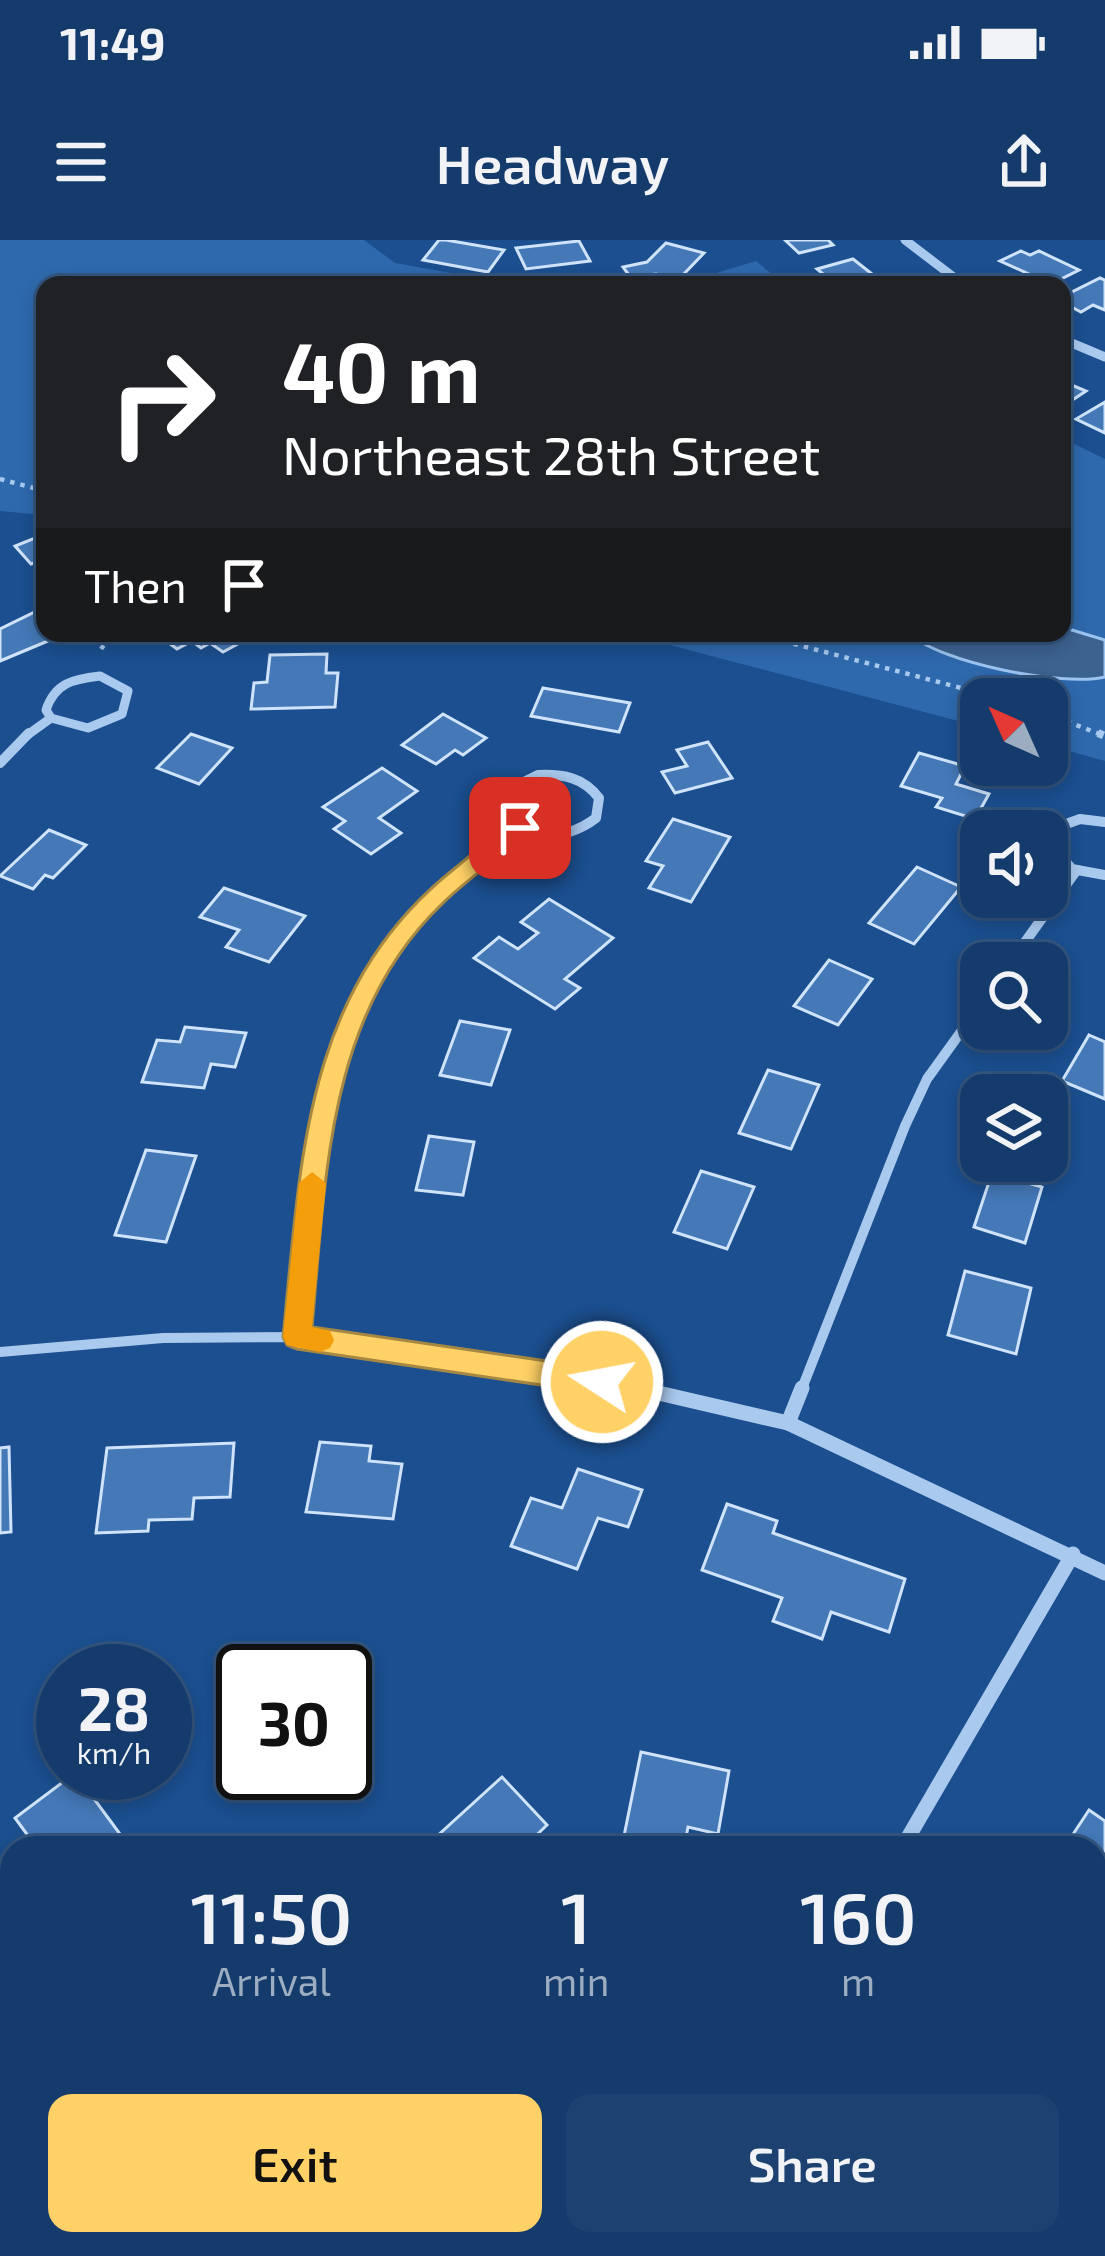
<!DOCTYPE html>
<html lang="en">
<head>
<meta charset="utf-8">
<style>
  :root { --surface:#143b6b; --page:#1d4271; --text:#f1f3f6; --muted:#9dadc1; --line:#33557e; --accent:#ffd166 }
  body { margin:0; font-family:"Exo 2",sans-serif; background:var(--page); color:var(--text); height:100vh; display:flex; flex-direction:column; font-size:45px; white-space:nowrap }
  * { box-sizing:border-box; margin:0 }
  p { font-size:39px; color:var(--muted) }
  .icon { flex:none; width:66px; height:66px; fill:none; stroke:currentColor; stroke-width:2; stroke-linecap:round; stroke-linejoin:round }
  .map { position:relative; flex:1; overflow:hidden }
  .details { position:absolute; left:0px; top:1596px; width:1107px; height:420px; display:flex; flex-direction:column; background:var(--surface); border-radius:36px 36px 0 0; box-shadow:0 6px 18px #0003,0 0 0 3px var(--line) }
  .details>* { flex:none }
  .guide { position:absolute; left:36px; top:36px; width:1035px; height:366px; border-radius:24px; box-shadow:0 6px 18px #0003,0 0 0 3px var(--line); background:#202124; color:#fff; overflow:hidden }
  .needle { width:78px; rotate:315deg }
  .controls { position:absolute; left:960px; top:438px; display:grid; gap:24px }
  .controls a { display:grid; place-items:center; width:108px; height:108px; border-radius:24px; background:var(--surface); box-shadow:0 6px 18px #0003,0 0 0 3px var(--line); font-size:60px }
  .speed { position:absolute; left:36px; top:1404px; display:flex; gap:24px; font-size:60px; font-weight:700; text-align:center }
  .speed>* { display:grid; place-content:center; width:156px; height:156px; border-radius:50%; background:var(--surface); box-shadow:0 6px 18px #0003,0 0 0 3px var(--line); line-height:1 }
  .speed small { font-size:30px; font-weight:400 }
  .speed .limit { border:6px solid #111; border-radius:18px; background:#fff; color:#111 }
  .pin { position:absolute; display:grid; place-items:center; width:102px; height:102px; color:#fff; margin:-51px; border-radius:24px; box-shadow:0 6px 18px #0006 }
  .me { position:absolute; width:132px; margin:-66px; rotate:281deg; stroke-linejoin:round; filter:drop-shadow(0 0 9px #0008) }
  .turn { display:flex; align-items:center; gap:42px; height:252px; padding:0 48px; font-size:54px }
  .turn .icon { width:156px; height:156px; stroke-width:2.5 }
  .turn b { display:block; font-size:84px; line-height:102px }
  .then { display:flex; align-items:center; height:114px; padding:0 48px; background:#0003; gap:24px; font-size:45px }
  .eta { display:flex; justify-content:space-evenly; align-items:center; height:204px; text-align:center }
  .eta b { font-size:72px; font-weight:600; line-height:84px }
  .primary-button { display:flex; gap:24px; margin-top:auto; padding:24px 48px }
  .primary-button a { flex:1; height:138px; border-radius:24px; background:var(--accent); color:#111; font-size:48px; font-weight:600; line-height:138px; text-align:center }
  .primary-button a+a { background:var(--page); color:var(--text) }
  .status { display:flex; justify-content:space-between; align-items:center; height:84px; padding:0 60px; background:var(--surface); direction:ltr }
  .status svg { height:33px; fill:currentColor }
  header { display:flex; justify-content:space-between; align-items:center; height:156px; padding:0 48px; background:var(--surface); font-size:54px; font-weight:600 }
  .map>svg:first-child { display:block }
  .green { fill:#2e69ad }
  .water { fill:#3c6290; stroke:#9cc4f0; stroke-width:3 }
  .building { fill:#4478b7; stroke:#cfe3fa; stroke-width:3 }
  .lines { fill:none; stroke-linecap:round; stroke-linejoin:round }
  .path-far1 { stroke:#a9c9ee; stroke-width:4.5; stroke-dasharray:4.5 6; stroke-linecap:butt }
  .path { stroke:#a9c9ee; stroke-width:8; stroke-dasharray:6 9; stroke-linecap:butt }
  .street-far2 { stroke:#a9c9ee; stroke-width:9 }
  .street-far1 { stroke:#a9c9ee; stroke-width:10 }
  .street { stroke:#a9c9ee; stroke-width:15 }
  .route { fill:#ffd166; stroke:#a68842; stroke-width:3 }
  .slow { fill:#f59e0b }
</style>
</head>
<body>
<div class="status"><b>11:49</b><svg viewBox="0 0 49 12"><path d="M0 12V9h3v3zM5 12V6h3v6zM10 12V3h3v9zM15 12V0h3v12zM26 1h20v11H26zM47 4h2v5h-2z"/></svg></div>
<header><svg class="icon" aria-label="menu" viewBox="0 0 24 24"><path d="M4 6h16M4 12h16M4 18h16"/></svg>Headway<svg class="icon" aria-label="share" viewBox="0 0 24 24"><path d="M12 15V3M7 8l5-5 5 5M5 13v7h14v-7"/></svg></header>
<div class="map">
<svg width="1105" height="2016" viewBox="0 0 1105 2016">
  <rect width="100%" height="100%" fill="#1b4f8f"/>
  <g class="green">
    <path d="M0 0H364L395 23 518 45H45V275L0 271Z"/>
    <path d="M756 21 785 45H677Z"/>
    <path d="M1062 198 1105 219V521L1047 505V459H981V487L624 393H1062Z"/>
  </g>
  <path class="water" d="M1062 387 1105 400V437C1064 447 939 423 909 393H1062Z"/>
  <g class="building">
    <path d="M439 0H446L504 10 488 32 423 20Z"/>
    <path d="M785 0H828L833 5 799 13Z"/>
    <path d="M579 1 590 21 526 29 516 8Z"/>
    <path d="M666 3 704 13 679 39 656 34 631 38 623 27 647 22Z"/>
    <path d="M1021 11 1030 15 1039 11 1079 30 1051 44 1000 21Z"/>
    <path d="M853 19 886 45H836L817 29Z"/>
    <path d="M1100 38 1105 40V70L1093 65 1081 72 1062 62V57Z"/>
    <path d="M1062 141 1086 151 1062 167Z"/>
    <path d="M1105 162V193L1076 179Z"/>
    <path d="M45 294V319L31 324 15 306Z"/>
    <path d="M45 367V393H67L0 421V389Z"/>
    <path d="M155 393H258L223 412 210 403 201 408 192 401 177 409Z"/>
    <path d="M327 414 326 433H338L335 467 251 469 254 443 267 442 270 415Z"/>
    <path d="M543 448 630 463 619 492 531 476Z"/>
    <path d="M443 474 486 498 463 515 455 510 436 524 402 505Z"/>
    <path d="M191 494 232 508 199 544 157 528Z"/>
    <path d="M708 502 732 538 675 553 662 532 687 526 677 510Z"/>
    <path d="M919 513 965 526 956 544 989 554 975 579 936 567 942 558 901 546Z"/>
    <path d="M382 528 417 551 379 578 401 593 371 614 334 589 345 581 323 567Z"/>
    <path d="M673 579 730 597 691 662 649 648 663 626 646 621Z"/>
    <path d="M49 590 86 605 53 638 45 635 33 649 0 636Z"/>
    <path d="M917 627 961 647 914 704 869 683Z"/>
    <path d="M224 648 305 676 269 722 226 707 239 690 200 677Z"/>
    <path d="M549 659 613 698 565 739 580 748 555 769 474 718 499 697 518 709 538 693 521 682Z"/>
    <path d="M829 720 872 739 838 785 794 766Z"/>
    <path d="M460 781 510 790 491 845 440 835Z"/>
    <path d="M185 787 246 793 235 827 211 824 204 848 142 842 157 800 180 802Z"/>
    <path d="M1089 795 1105 802V859L1062 841Z"/>
    <path d="M768 830 819 845 791 909 739 893Z"/>
    <path d="M429 896 474 902 463 955 416 950Z"/>
    <path d="M146 910 196 916 166 1002 115 995Z"/>
    <path d="M701 931 754 947 727 1009 674 992Z"/>
    <path d="M992 933 1042 947 1025 1003 974 987Z"/>
    <path d="M965 1031 1031 1048 1016 1114 948 1095Z"/>
    <path d="M320 1202 371 1206 369 1221 402 1224 393 1279 306 1272Z"/>
    <path d="M234 1203 230 1257 194 1258 192 1279 149 1280 148 1291 96 1293 107 1208Z"/>
    <path d="M9 1207 11 1292 0 1293V1208Z"/>
    <path d="M578 1229 642 1250 628 1287 598 1278 577 1329 511 1306 531 1258 562 1268Z"/>
    <path d="M727 1264 777 1281 773 1293 905 1339 889 1392 831 1372 822 1399 773 1381 782 1358 702 1330Z"/>
    <path d="M641 1512 729 1531 718 1594 688 1587 684 1608 624 1596Z"/>
    <path d="M75 1533 120 1594 102 1608H37L15 1578Z"/>
    <path d="M502 1537 547 1585 523 1608H424Z"/>
    <path d="M1089 1570 1105 1581V1648L1095 1641V1608H1064Z"/>
    <path d="M1095 1686 1105 1693V1762L1095 1778Z"/>
    <path d="M0 1964 12 1966V2004H17L13 2016H0Z"/>
    <path d="M390 2004H543L535 2016H381Z"/>
    <path d="M832 2004H895L882 2016H840Z"/>
  </g>
  <g class="lines">
    <g class="path-far1">
      <path d="M0 239 45 251"/>
      <path d="M753 393 1003 459"/>
      <path d="M101 409 113 393"/>
      <path d="M1047 474 1105 496"/>
    </g>
    <path class="path" d="M1098 493 1105 496"/>
    <g class="street-far2">
      <path d="M905 0 964 45"/>
      <path d="M1062 99 1105 117"/>
      <path d="M100 436 128 451 122 474 88 488 51 478 46 470C55 443 73 439 100 436Z"/>
      <path d="M26 496 51 478"/>
    </g>
    <g class="street-far1">
      <path d="M0 523 29 493"/>
      <path d="M538 535C563 534 583 537 599 558L596 578C565 602 513 606 506 558L512 548Z"/>
      <path d="M1105 582 1080 579 1058 587 1051 605 1072 629 1105 635"/>
      <path d="M1010 723 1076 631"/>
      <path d="M297 1097C309 966 310 807 397 700 433 656 476 623 520 588"/>
      <path d="M0 1112 163 1098 297 1097 526 1127 653 1151"/>
      <path d="M801 1151 905 886 927 839 981 764"/>
    </g>
    <g class="street">
      <path d="M637 1148 788 1183 1105 1333"/>
      <path d="M788 1183 802 1148"/>
      <path d="M902 1608 1073 1314"/>
    </g>
  </g>
  <path class="route" d="M520 581 528 583V594C500 617 468 638 442 664 326 775 326 939 312 1087L602 1129 613 1133 617 1142 613 1150 602 1154 297 1109 287 1105 283 1097C301 921 303 749 454 629 474 614 496 588 520 581Z"/>
  <path class="slow" d="M312 932 326 943 312 1087 330 1091 334 1100 330 1108 320 1112 287 1105 283 1097 299 943Z"/>
</svg>
<div class="controls">
<a><svg class="needle" viewBox="-14 -14 28 28"><path d="M0-13l5 13h-10z" fill="#e53935"/><path d="M0 13l5-13h-10z" fill="#9dadc1"/></svg></a>
<a><svg class="icon" aria-label="sound" viewBox="0 0 24 24"><path d="M4 9h4l5-4v14l-5-4H4zM17 9q2 3 0 6"/></svg></a>
<a><svg class="icon" aria-label="search" viewBox="0 0 24 24"><circle cx="10" cy="10" r="6"/><path d="M15 15l6 6"/></svg></a>
<a><svg class="icon" aria-label="layers" viewBox="0 0 24 24"><path d="M12 4l9 5-9 5-9-5zM3 14l9 5 9-5"/></svg></a>
</div>
<div class="speed"><div>28<small>km/h</small></div><div class="limit">30</div></div>
<div class="pin" style="left:520px;top:588px;background:#d93025"><svg class="icon" aria-label="arrive" viewBox="0 0 24 24"><path d="M6 21V4h12l-3 4 3 4H6"/></svg></div>
<svg class="me" style="left:602px;top:1142px" viewBox="-20 -20 40 40"><circle r="17" fill="#ffd166" stroke="#fff" stroke-width="3"/><path d="M0-11L8 9 0 5-8 9z" fill="#fff"/></svg>
<div class="guide">
<div class="turn"><svg class="icon" aria-label="right" viewBox="0 0 24 24"><path d="M7 20v-9h11M14 6l5 5-5 5"/></svg><div><b>40 m</b>Northeast 28th Street</div></div>
<div class="then">Then<svg class="icon" aria-label="arrive" viewBox="0 0 24 24"><path d="M6 21V4h12l-3 4 3 4H6"/></svg></div>
</div>
<section class="details">
<div class="eta">
<div><b>11:50</b><p>Arrival</p></div>
<div><b>1</b><p>min</p></div>
<div><b>160</b><p>m</p></div>
</div>
<div class="primary-button"><a>Exit</a><a>Share</a></div>
</section>
</div>
</body>
</html>
